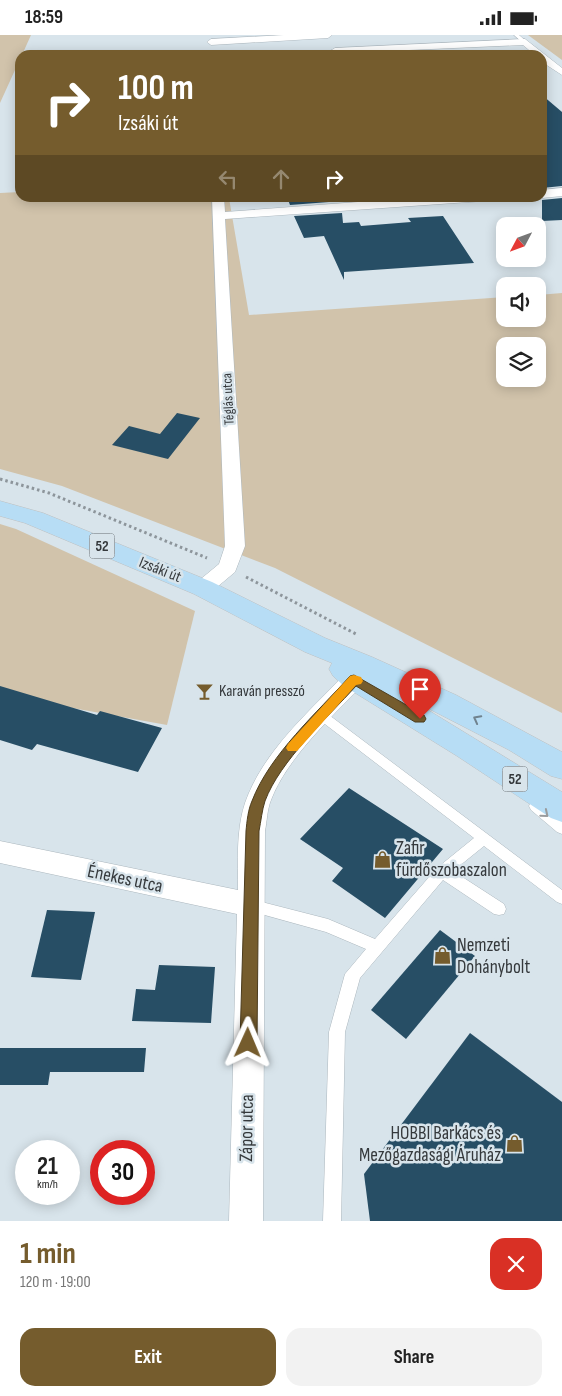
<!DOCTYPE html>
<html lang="en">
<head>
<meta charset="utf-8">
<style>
  :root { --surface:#fff; --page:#f2f2f2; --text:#222; --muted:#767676; --accent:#755c2d }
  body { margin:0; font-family:"Sofia Sans Condensed",sans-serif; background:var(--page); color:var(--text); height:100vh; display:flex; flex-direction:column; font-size:19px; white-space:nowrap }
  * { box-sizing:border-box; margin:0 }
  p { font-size:16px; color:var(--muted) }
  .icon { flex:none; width:28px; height:28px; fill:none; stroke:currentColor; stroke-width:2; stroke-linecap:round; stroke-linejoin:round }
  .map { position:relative; height:1186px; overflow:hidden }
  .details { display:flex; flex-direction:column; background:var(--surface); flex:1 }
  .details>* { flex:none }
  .guide { position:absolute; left:15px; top:15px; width:532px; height:152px; border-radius:15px; box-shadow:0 2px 12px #0003; background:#755c2d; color:#fff; overflow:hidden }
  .needle { width:32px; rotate:229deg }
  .controls { position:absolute; left:496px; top:182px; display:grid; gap:10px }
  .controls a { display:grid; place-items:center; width:50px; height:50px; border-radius:10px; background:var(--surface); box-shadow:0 2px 12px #0003; font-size:25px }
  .speed { position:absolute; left:15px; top:1105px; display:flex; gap:10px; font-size:25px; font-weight:700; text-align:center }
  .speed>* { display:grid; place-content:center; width:65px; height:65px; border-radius:50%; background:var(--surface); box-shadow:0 2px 12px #0003; line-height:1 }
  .speed small { font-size:12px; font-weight:400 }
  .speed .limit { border:8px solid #d22; background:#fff; color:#111 }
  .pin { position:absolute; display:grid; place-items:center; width:42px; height:42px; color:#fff; margin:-51px -21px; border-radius:50% 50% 50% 0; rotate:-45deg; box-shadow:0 0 5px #0007 }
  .pin .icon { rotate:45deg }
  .me { position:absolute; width:55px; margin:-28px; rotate:1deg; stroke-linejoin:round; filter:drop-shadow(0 0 4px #0008) }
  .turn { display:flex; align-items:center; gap:18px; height:105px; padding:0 20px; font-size:22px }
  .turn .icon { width:65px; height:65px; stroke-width:2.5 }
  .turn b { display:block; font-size:35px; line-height:42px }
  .lanes { display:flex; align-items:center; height:48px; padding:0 20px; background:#0003; justify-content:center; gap:25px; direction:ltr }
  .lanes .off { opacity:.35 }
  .round { display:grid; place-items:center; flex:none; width:52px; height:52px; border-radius:15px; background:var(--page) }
  .summary { display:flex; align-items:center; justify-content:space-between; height:85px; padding:0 20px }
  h1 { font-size:30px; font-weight:700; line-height:38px; color:var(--accent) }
  .action { display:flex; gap:10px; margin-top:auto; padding:10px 20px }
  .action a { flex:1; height:58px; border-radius:15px; background:var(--accent); color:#fff; font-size:20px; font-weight:700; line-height:58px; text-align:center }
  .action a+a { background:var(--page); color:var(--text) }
  .status { display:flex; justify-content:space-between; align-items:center; height:35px; padding:0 25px; background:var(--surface); direction:ltr }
  .status svg { height:14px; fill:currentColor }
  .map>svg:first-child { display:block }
  .green { fill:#d1c3ab; fill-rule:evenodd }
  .building { fill:#274e65 }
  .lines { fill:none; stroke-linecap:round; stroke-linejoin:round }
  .service-casing { stroke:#acb7be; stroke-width:1 }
  .minor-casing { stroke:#acb7be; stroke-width:1 }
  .primary-casing { stroke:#bec0c1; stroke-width:1 }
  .path { stroke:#8d959b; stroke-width:3; stroke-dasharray:2.5 3; stroke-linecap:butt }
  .service { fill:#fff; fill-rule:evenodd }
  .minor { fill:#fff; fill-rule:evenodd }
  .primary { fill:#b7ddf5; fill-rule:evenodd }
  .oneway { stroke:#70838f }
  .oneway2 { stroke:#9a9c9e }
  .route { fill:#755c2d; stroke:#4c3c1d }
  .slow { fill:#f59e0b }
  .labels { text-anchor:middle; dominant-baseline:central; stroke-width:5; stroke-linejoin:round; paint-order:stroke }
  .far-street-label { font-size:14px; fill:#35393c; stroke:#d8e4eb }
  .shield { fill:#d8e4eb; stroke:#666c70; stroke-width:1 }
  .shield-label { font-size:15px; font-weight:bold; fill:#35393c }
  .street-label { font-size:16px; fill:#35393c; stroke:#d8e4eb }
  .poi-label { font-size:16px; fill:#35393c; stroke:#d8e4eb; text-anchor:start }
  .near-poi-label { font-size:19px; fill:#35393c; stroke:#d8e4eb; text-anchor:start }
  .near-street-label { font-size:19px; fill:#35393c; stroke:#d8e4eb }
</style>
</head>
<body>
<div class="status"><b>18:59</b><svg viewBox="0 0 49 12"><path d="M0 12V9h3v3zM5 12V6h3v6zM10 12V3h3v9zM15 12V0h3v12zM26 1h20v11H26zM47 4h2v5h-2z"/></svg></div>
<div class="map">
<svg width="562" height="1186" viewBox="0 0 562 1186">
  <rect width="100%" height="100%" fill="#d8e4eb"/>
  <g class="green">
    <path d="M0 0H31L22 20H20V24L0 68Z"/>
    <path d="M528 0H562V25Z"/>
    <path d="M20 157V162L229 163 249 280 505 262V284H538V260L562 258V678L275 533 62 451 0 434V158ZM505 311H538V344H505Z"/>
    <path d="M0 489 16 494 195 576 167 690 0 660Z"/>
  </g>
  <g class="building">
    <path d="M542 60 562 77V151L542 153Z"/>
    <path d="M287 162H342V166L290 170Z"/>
    <path d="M562 163V185L542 186V165Z"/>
    <path d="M342 178 343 188 359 187 361 191 411 187 408 183 443 181 474 228 344 237V245L324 201 304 203 294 181Z"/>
    <path d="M177 378 200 383 168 424 112 410 129 391 160 399Z"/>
    <path d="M0 651 97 680 100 676 162 693 138 737 37 709 32 715 0 705Z"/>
    <path d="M349 753 443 814 385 883 332 846 343 833 300 804Z"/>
    <path d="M47 875 95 877 81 945 31 942Z"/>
    <path d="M440 895 475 921 406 1004 371 975Z"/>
    <path d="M159 930 215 932 211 988 132 986 136 954 155 955Z"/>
    <path d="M470 998 562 1067V1186H370L364 1139Z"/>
    <path d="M0 1013H146L144 1037H50L48 1050H0Z"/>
  </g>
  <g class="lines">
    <defs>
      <g id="service">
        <path d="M514 0H519L527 7 523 8Z"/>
        <path d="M321 675 325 677 562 855V869L557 867 484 811 453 836 504 869 506 874 504 879 499 880 494 879 443 845 360 943 345 997 341 1186H323L329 997 345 939 366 914 326 897 250 876 245 874 243 870 245 866 250 864 328 884 375 904 437 833 474 803 317 683 315 680 317 677Z"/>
        <path d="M536 766 541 767 562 785V799L557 797 531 775 529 771 531 767Z"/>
      </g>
      <g id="minor">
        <path d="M284 0H332L328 3 211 10 207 7 211 4Z"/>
        <path d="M525 4 562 33V40L542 27V20H535L523 10 341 18 342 20H332L330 16 335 13Z"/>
        <path d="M562 153V161L542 163V155Z"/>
        <path d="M212 162H224L225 177 425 162H489L483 166 225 184 245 511 235 537 210 558 203 560 196 558 193 553 196 548 219 529 225 511Z"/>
        <path d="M354 636 362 638 365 644 362 650C331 683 287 723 271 765 267 775 267 786 265 796L263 1186H229L237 879 0 828V806L238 855C238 827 236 795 245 768 263 716 310 676 346 638Z"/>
      </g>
      <path id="primary" d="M0 466 43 478 212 547 325 603 372 622 456 660 562 717V744L551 741 509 715 410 664 562 757V787L551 783 457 721 344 651 333 641 329 634 332 628 305 617 194 559 25 488 0 481Z"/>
    </defs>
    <use href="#service" class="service-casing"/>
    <use href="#minor" class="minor-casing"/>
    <use href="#primary" class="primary-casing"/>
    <g class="path">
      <path d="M0 444 49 458 207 523"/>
      <path d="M246 542 356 599"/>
    </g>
    <use href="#service" class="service"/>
    <use href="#minor" class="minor"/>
    <use href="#primary" class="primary"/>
  </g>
  <defs><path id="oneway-chevron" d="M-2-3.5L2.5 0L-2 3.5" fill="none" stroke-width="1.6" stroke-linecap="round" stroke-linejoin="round" transform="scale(1.25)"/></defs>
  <use class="oneway" href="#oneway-chevron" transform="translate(477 684) rotate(-152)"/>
  <use class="oneway2" href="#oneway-chevron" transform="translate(545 779) rotate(40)"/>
  <path class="route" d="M354 640 424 680 426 684 424 687H415L356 651C327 683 280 726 265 766 262 775 261 786 259 796L257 1008 254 1014 248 1016 243 1014 240 1008 246 796C247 786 248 775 252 766 270 719 317 678 350 641Z"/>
  <path class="slow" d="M354 640 361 642 363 646 361 649 356 650 297 716H288L286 713 288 709 350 641Z"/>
  <defs>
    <symbol id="bar-bare" viewBox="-9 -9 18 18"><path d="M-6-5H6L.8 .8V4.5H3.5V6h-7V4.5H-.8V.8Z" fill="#755c2d" stroke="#d8e4eb" stroke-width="2.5" paint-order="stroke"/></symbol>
    <symbol id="shop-bare" viewBox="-9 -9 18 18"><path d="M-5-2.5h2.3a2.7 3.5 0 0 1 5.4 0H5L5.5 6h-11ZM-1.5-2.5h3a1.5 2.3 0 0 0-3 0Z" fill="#755c2d" stroke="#d8e4eb" stroke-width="2.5" paint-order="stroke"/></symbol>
  </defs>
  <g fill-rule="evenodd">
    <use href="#bar-bare" x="192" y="644" width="25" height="25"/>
    <use href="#shop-bare" x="370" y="812" width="25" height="25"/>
    <use href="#shop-bare" x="430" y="908" width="25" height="25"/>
    <use href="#shop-bare" x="502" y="1096" width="25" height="25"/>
  </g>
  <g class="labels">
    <g class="far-street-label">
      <text transform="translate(228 364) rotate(-93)">Téglás utca</text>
    </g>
    <g class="shield">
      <rect x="89.5" y="498.5" width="25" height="25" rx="4"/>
      <rect x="502.5" y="731.5" width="25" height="25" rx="4"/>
    </g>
    <g class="shield-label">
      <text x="102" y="511">52</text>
      <text x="515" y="744">52</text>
    </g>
    <g class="street-label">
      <text transform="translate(160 535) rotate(22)">Izsáki út</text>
    </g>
    <g class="poi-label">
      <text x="219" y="656">Karaván presszó</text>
    </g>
    <g class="near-poi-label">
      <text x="396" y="813">Zafir<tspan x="396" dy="22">fürdőszobaszalon</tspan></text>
      <text x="457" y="910">Nemzeti<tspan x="457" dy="22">Dohánybolt</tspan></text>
      <text x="501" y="1098" text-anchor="end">HOBBI Barkács és<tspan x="501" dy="22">Mezőgazdasági Áruház</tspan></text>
    </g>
    <g class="near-street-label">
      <text transform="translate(125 844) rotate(12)">Énekes utca</text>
      <text transform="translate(247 1093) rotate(-89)">Zápor utca</text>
    </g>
  </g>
</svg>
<div class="controls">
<a><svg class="needle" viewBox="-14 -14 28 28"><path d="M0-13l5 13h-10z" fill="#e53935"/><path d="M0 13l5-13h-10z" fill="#767676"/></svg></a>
<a><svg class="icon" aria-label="sound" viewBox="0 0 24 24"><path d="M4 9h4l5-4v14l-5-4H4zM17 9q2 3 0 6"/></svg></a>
<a><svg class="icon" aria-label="layers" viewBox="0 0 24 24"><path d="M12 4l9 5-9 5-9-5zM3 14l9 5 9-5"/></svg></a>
</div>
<div class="speed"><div>21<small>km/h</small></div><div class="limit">30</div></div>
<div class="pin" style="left:420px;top:684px;background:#d93025"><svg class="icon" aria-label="arrive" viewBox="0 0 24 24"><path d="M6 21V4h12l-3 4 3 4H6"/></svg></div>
<svg class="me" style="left:248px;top:1008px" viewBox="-20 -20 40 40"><path d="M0-17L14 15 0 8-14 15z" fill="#755c2d" stroke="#fff" stroke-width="4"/></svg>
<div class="guide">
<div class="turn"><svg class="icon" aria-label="right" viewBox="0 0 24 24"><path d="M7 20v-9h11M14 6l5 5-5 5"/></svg><div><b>100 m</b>Izsáki út</div></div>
<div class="lanes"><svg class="icon off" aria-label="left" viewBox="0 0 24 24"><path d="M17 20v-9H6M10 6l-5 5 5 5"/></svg><svg class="icon off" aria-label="ahead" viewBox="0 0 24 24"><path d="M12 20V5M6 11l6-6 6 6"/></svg><svg class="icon" aria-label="right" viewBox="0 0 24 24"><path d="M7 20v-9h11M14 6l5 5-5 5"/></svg></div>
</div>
</div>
<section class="details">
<div class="summary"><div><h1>1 min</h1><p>120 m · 19:00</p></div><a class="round" style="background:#d93025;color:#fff"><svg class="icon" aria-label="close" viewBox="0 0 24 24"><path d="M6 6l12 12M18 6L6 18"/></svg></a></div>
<div class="action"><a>Exit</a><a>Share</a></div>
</section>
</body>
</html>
